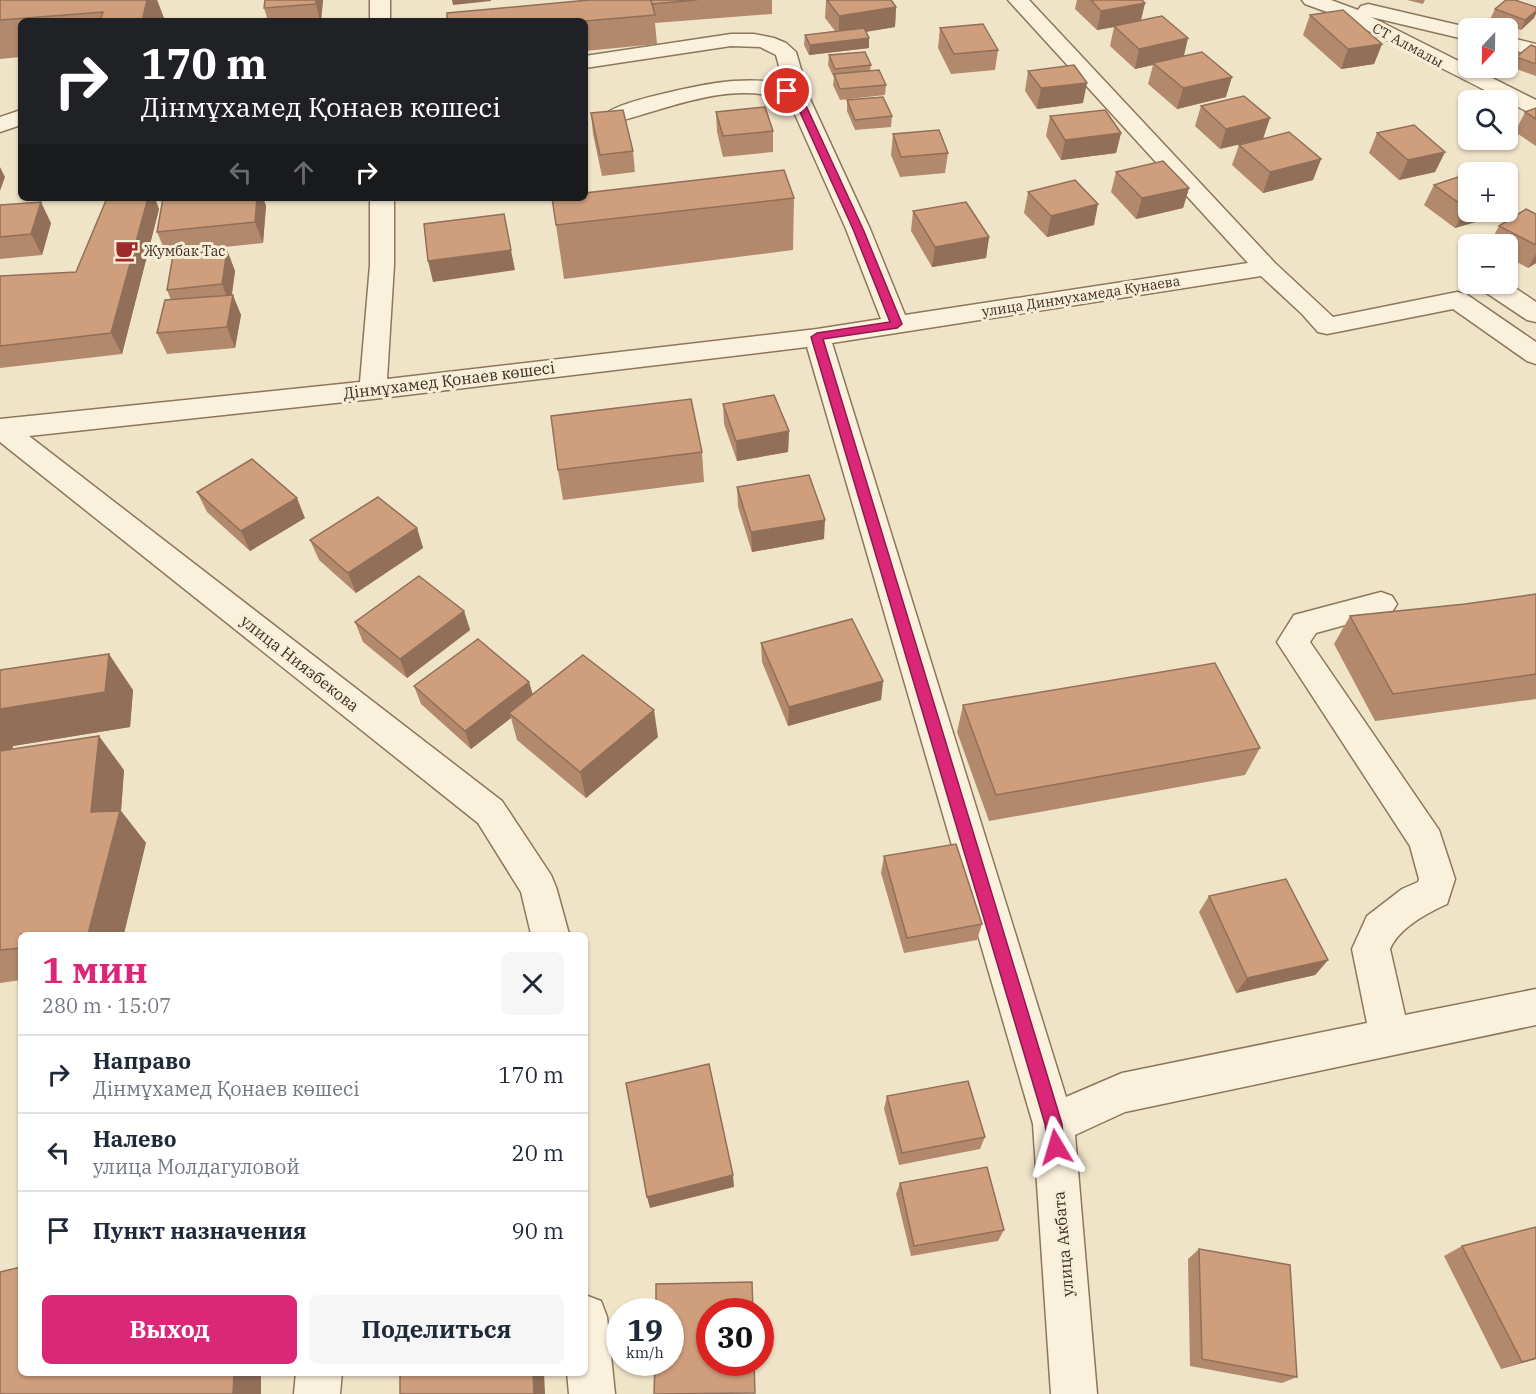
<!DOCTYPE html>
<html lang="ru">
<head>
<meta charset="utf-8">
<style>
  :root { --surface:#fff; --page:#f6f6f7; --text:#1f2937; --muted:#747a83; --line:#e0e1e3; --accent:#db2777 }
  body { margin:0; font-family:"IBM Plex Serif",serif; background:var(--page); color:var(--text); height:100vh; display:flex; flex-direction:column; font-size:22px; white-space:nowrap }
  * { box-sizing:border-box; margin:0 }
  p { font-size:20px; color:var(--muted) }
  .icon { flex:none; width:33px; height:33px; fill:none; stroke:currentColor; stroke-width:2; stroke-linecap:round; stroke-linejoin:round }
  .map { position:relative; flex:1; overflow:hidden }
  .drawer { position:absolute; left:18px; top:932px; width:570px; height:444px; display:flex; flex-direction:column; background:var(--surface); border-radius:9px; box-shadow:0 2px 4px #0004 }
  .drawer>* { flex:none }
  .banner { position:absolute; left:18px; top:18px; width:570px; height:183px; border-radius:9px; box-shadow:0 2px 4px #0004; background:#202124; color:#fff; overflow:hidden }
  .needle { width:39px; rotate:202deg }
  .fabs { position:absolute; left:1458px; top:18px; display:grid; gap:12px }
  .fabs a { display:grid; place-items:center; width:60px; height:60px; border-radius:9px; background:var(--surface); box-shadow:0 2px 4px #0004; font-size:30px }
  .speed { position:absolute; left:606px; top:1298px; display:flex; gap:12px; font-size:30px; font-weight:700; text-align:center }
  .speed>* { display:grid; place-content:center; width:78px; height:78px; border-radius:50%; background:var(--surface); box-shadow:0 2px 4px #0004; line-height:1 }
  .speed small { font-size:15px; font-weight:400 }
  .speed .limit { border:9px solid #d22; background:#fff; color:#111 }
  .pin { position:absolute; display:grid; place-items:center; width:51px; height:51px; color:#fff; margin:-26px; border:3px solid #fff; border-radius:50%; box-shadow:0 2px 6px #0007 }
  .me { position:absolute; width:66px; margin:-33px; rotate:353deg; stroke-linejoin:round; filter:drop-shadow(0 0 4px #0008) }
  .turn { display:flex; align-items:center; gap:21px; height:126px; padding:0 24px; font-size:27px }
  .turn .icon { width:78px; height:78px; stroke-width:2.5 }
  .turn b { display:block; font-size:42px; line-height:51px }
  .lanes { display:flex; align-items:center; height:57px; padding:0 24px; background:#0003; justify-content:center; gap:30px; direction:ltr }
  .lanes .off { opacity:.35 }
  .round { display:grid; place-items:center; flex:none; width:63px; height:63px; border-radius:9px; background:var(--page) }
  .overview { display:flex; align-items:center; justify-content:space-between; height:102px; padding:0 24px }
  h1 { font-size:36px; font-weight:700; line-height:45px; color:var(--accent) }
  .action { display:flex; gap:12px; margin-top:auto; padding:12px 24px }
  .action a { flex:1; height:69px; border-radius:9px; background:var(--accent); color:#fff; font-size:24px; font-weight:700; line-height:69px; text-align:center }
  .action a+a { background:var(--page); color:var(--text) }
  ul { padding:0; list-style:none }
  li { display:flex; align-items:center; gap:18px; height:78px; padding:0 24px; border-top:2px solid var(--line) }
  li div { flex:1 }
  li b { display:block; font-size:22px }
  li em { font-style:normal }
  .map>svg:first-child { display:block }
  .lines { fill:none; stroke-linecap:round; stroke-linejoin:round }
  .minor-casing { stroke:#8d765c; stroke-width:3 }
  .minor { fill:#faf1dc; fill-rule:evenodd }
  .wall { fill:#b2896c }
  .shaded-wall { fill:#916f58 }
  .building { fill:#cf9f7d; stroke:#916f58; stroke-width:1.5 }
  .route { fill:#db2777; stroke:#8e194d; stroke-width:1.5 }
  .labels { text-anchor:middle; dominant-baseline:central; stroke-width:6; stroke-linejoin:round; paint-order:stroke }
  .far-street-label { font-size:14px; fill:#3d2e20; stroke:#f7eed8 }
  .far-poi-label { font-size:14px; fill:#3d2e20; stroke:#f7eed8; text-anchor:start }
  .street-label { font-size:16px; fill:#3d2e20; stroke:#f7eed8 }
</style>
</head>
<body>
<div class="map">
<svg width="1536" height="1394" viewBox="0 0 1536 1394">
  <rect width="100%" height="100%" fill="#f0e4c8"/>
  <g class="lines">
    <defs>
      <g id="minor">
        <rect x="370" y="0" width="20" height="21"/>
        <path d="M1008 0H1029L1275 263 1333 317 1457 292 1466 294 1536 342V364L1527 361 1453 309 1327 334 1318 332 1302 314 1261 276 832 343 1066 1097 1122 1073 1367 1023 1352 949 1367 916 1402 889 1418 882 1419 879 1410 846 1277 642 1294 615 1381 592 1392 596 1397 604 1392 612 1316 633 1310 642 1439 830 1455 879 1447 904C1427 913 1399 928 1390 949L1405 1015 1536 989V1025L1125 1112 1075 1135 1097 1394H1051L1033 1124 807 347 373 399 29 436 502 801 551 875 556 887 569 934H531L521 892 478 823 0 442V419L360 382 370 265V198H394V265L387 379 817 329 881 319 846 229 789 101C732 79 671 108 616 122L608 120 605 115C615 101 713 82 733 81 750 80 768 80 784 84L776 55 760 47 731 46 585 68V56L731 34H754L774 38 786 43 796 52 809 97 870 229 905 315 1248 263Z"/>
        <path d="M1302 0H1331L1358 10 1361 6 1368 4 1471 28H1468V40L1371 17 1536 100V116L1341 17 1305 4Z"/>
        <path d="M1508 37 1536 44V56L1508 49Z"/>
        <path d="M21 110V125L0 132V117Z"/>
        <path d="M1508 283 1536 302V322L1527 320 1482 290 1478 284Z"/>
        <path d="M585 1295 601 1301 607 1317 615 1394H569L567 1372H585Z"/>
        <path d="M296 1372H342L340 1394H294Z"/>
      </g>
    </defs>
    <use href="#minor" class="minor-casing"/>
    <use href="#minor" class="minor"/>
  </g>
  <g class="wall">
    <path d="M0 0H157L165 21H21V57L0 59Z"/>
    <path d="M323 0 321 21H268L264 8Z"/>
    <path d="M589 0H772V14L655 23 657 44 585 51V21Z"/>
    <path d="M826 0H891L896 7 895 27 866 32 869 38V48L809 55 804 45 805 35 835 31 825 18Z"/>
    <path d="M1077 0H1142L1145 3 1141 21 1188 38 1184 56 1226 97 1177 109 1148 84 1153 65 1135 69 1110 46 1114 27 1097 30 1075 9Z"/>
    <path d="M1407 0H1425L1423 4Z"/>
    <path d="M1495 9 1534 18 1521 30 1490 19Z"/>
    <path d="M1310 15 1382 44 1374 64 1341 69 1303 35Z"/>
    <path d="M940 28 998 50 995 70 951 74 938 48Z"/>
    <path d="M1536 47V76L1511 67 1516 57Z"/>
    <path d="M829 55 871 65 870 71 886 85 885 95 840 100 833 85 834 78 828 65Z"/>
    <path d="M1028 71 1083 103 1037 109 1025 91Z"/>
    <path d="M1244 96 1220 149 1195 126 1201 106Z"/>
    <path d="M847 100 892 116 891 127 855 130 847 111Z"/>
    <path d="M1536 108V146L1515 132 1525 112Z"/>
    <path d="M716 112 773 131V152L723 157 717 132Z"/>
    <path d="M591 113 633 151 635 172 602 176 593 134Z"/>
    <path d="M1050 116 1121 133 1116 153 1061 160 1046 136Z"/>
    <path d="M1377 133 1445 152 1435 172 1399 180 1369 153Z"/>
    <path d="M893 134 948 153 945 173 900 177 891 155Z"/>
    <path d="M1239 145 1321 159 1313 180 1263 193 1232 165Z"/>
    <path d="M1116 172 1189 188 1183 208 1136 219 1111 192Z"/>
    <path d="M1468 175V212H1492L1489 218 1455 228 1424 205 1434 185Z"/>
    <path d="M1028 192 1094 225 1047 237 1024 213Z"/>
    <path d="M163 198H263L266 206 263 243 166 253 157 232Z"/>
    <path d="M552 198H794L793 250 564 279Z"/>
    <path d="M0 205 51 223 42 255 0 259Z"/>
    <path d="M159 209 122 354 0 368V276L76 272Z"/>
    <path d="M913 211 989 237 986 258 932 267 911 231Z"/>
    <path d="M1536 214V263L1528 268 1508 257V244H1489L1499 226Z"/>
    <path d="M227 250 235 271 232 295 241 315 235 348 167 354 157 333 171 300 167 290Z"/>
    <path d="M723 404 789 431 788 452 737 461 724 424Z"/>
    <path d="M702 452 704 482 563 500 558 470Z"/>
    <path d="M737 487 824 539 752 552 738 507Z"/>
    <path d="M197 492 305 518 250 551 207 512Z"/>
    <path d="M417 528 423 548 356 593 319 560 310 540Z"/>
    <path d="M1536 594V699L1375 721 1334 644 1350 616 1465 604Z"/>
    <path d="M464 611 470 630 407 678 363 642 355 622Z"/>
    <path d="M761 643 883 681 881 700 788 726 762 662Z"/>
    <path d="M0 670 133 690 130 727 13 746 12 749 124 770 121 811 146 843 21 934V980L0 983Z"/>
    <path d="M529 682 533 695 658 737 586 798 517 740 511 718 471 749 421 704 414 686Z"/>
    <path d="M963 705 1260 748 1245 775 989 821 957 732Z"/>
    <path d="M884 856 982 924 977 940 904 953 881 873Z"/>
    <path d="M1209 896 1328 960 1315 975 1236 993 1199 912Z"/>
    <path d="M887 1096 985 1137 980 1149 899 1165 884 1109Z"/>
    <path d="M900 1183 1004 1230 998 1241 911 1256 896 1194Z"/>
    <path d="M1462 1246 1536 1359 1501 1369 1444 1256Z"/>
    <path d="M1199 1249 1297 1377 1282 1383 1190 1366 1188 1259Z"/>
  </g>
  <g class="shaded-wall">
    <path d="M147 0H157L165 21H142Z"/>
    <path d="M316 0H323L321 21H320L316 4Z"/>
    <path d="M452 0H491V1L453 5Z"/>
    <path d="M1145 3 1140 23 1114 26V27L1097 30 1101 11Z"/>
    <path d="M896 7 895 27 839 36V16Z"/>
    <path d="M1536 11V14L1534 18 1521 30 1525 20Z"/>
    <path d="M869 38V48L809 55 810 45Z"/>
    <path d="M1188 38 1183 58 1135 69 1139 49Z"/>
    <path d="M1382 44 1374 64 1341 69 1348 49Z"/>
    <path d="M1232 77 1226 97 1177 109 1183 88Z"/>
    <path d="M1087 83 1083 103 1037 109 1041 88Z"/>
    <path d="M1270 118 1263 139 1220 149 1226 129Z"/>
    <path d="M1121 133 1116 153 1061 160 1065 140Z"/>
    <path d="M1445 152 1435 172 1399 180 1408 160Z"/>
    <path d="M1321 159 1313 180 1263 193 1270 172Z"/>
    <path d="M0 167 5 177 0 191Z"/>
    <path d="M1189 188 1183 208 1136 219 1142 198Z"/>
    <path d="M148 198H155L159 209 122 354 111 333Z"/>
    <path d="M257 198H263L266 206 263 243 255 222Z"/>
    <path d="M41 202 51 223 42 255 31 234Z"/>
    <path d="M1098 204 1094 225 1047 237 1051 216Z"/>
    <path d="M1468 207V212H1492L1489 218 1455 228 1466 208Z"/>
    <path d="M989 237 986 258 932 267 935 247Z"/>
    <path d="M227 250 235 271 230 305 222 284Z"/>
    <path d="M511 250 515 270 433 282 428 261Z"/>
    <path d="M1536 254V263L1528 268Z"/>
    <path d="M233 295 241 315 235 348 227 327Z"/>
    <path d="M789 431 788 452 737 461 736 441Z"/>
    <path d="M297 498 305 518 250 551 241 531Z"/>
    <path d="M825 520 824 539 752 552 751 532Z"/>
    <path d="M417 528 423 548 356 593 348 573Z"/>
    <path d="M464 611 470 630 407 678 400 659Z"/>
    <path d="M109 654 133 690 130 727 13 746 2 789 0 787V709Z"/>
    <path d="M883 681 881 700 788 726 789 707Z"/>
    <path d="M529 682 534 700 509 713 511 718 471 749 465 731Z"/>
    <path d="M654 710 658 737 586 798 580 772Z"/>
    <path d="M99 736 124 770 121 811 146 843 124 934H88L91 812Z"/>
    <path d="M1328 960 1315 975 1236 993 1247 978Z"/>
    <path d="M733 1175 734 1187 650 1208 647 1197Z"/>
    <path d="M1536 1358V1359L1501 1369 1522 1362Z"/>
    <path d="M234 1372H261V1394H233Z"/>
    <path d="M533 1372H544L545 1394H534Z"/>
  </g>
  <g class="building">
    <path d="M0 0H147L142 21H100L103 12 0 20Z"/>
    <path d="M265 0H316V4L264 8Z"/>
    <path d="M589 0H651L655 15 585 21H447V13Z"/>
    <path d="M651 0H697L652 4Z"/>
    <path d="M827 0H891L896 7 839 16Z"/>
    <path d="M1091 0H1142L1145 3 1101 11Z"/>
    <path d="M1506 0H1515L1536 7V11L1525 20 1495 9Z"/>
    <path d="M1343 10 1382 44 1348 49 1310 15Z"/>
    <path d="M1162 16 1188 38 1139 49 1114 26Z"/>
    <path d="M983 24 998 50 954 54 940 28Z"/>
    <path d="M864 28 869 38 810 45 805 35Z"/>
    <path d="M1531 45 1536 47V64L1516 57Z"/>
    <path d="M865 52 871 65 835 69 829 55Z"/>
    <path d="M1202 52 1232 77 1183 88 1153 63Z"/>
    <path d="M1074 65 1087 83 1041 88 1028 71Z"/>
    <path d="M879 70 886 85 840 89 834 74Z"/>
    <path d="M1244 96 1270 118 1226 129 1201 106Z"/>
    <path d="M883 97 892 116 855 120 847 100Z"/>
    <path d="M765 107 773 131 723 136 716 112Z"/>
    <path d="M1536 108V119L1525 112Z"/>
    <path d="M623 110 633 151 600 155 591 113Z"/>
    <path d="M1105 110 1121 133 1065 140 1050 116Z"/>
    <path d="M1414 125 1445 152 1408 160 1377 133Z"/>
    <path d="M939 130 948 153 901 157 893 134Z"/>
    <path d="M1289 132 1321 159 1270 172 1239 145Z"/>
    <path d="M1163 161 1189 188 1142 198 1116 172Z"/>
    <path d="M784 170 794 198 556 225 552 198H585V193Z"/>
    <path d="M1467 174 1468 175V207L1466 208 1434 185Z"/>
    <path d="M1075 180 1098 204 1051 216 1028 192Z"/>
    <path d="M107 198H148L111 333 0 346V276L76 272Z"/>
    <path d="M163 198H257L255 222 157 232Z"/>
    <path d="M41 202 31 234 0 237V205Z"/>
    <path d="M966 202 989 237 935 247 913 211Z"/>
    <path d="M1526 209 1536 214V245L1499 226Z"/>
    <path d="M504 214 511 250 428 261 424 224Z"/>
    <path d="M227 250 222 284 167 290 173 255Z"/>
    <path d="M233 295 227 327 157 333 165 300Z"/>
    <path d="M774 395 789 431 736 441 723 404Z"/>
    <path d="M691 399 702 452 558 470 551 416Z"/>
    <path d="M252 459 297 498 241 531 197 492Z"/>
    <path d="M809 475 825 520 751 532 737 487Z"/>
    <path d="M378 497 417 528 348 573 310 540Z"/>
    <path d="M419 576 464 611 400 659 355 622Z"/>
    <path d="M1536 594V674L1393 694 1350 616 1465 604Z"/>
    <path d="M852 619 883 681 789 707 761 643Z"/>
    <path d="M478 639 529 682 465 731 414 686Z"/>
    <path d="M109 654 105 692 0 709V670Z"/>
    <path d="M583 655 654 710 580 772 509 713Z"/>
    <path d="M1215 663 1260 748 996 795 963 705Z"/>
    <path d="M99 736 91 812 120 811 88 934H21V948L0 950V751Z"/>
    <path d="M956 844 982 924 907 938 884 856Z"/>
    <path d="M1286 879 1328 960 1247 978 1209 896Z"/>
    <path d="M709 1064 733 1175 647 1197 626 1083Z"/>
    <path d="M968 1081 985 1137 902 1153 887 1096Z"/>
    <path d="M987 1167 1004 1230 914 1246 900 1183Z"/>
    <path d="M1536 1227V1358L1522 1362 1462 1246Z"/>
    <path d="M1199 1249 1290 1265 1297 1377 1202 1359Z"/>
    <path d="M21 1267V1372H234L233 1394H0V1272Z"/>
    <path d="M752 1282 753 1311H710V1362H754L755 1393 654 1394 655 1362H670V1311H656V1284Z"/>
    <path d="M400 1372H533L534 1394H400Z"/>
  </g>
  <path class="route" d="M784 89H790L802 97 863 229 902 324 897 328 823 339 1062 1124 1064 1147 1062 1153 1056 1156 1049 1153 1045 1124 811 337 817 333 890 322 853 229 794 99 784 93Z"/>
  <defs>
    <symbol id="cafe-bare" viewBox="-9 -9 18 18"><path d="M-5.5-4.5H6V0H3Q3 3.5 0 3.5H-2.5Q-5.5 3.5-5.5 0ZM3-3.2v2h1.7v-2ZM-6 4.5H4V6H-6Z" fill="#9e2a2b" stroke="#f7eed8" stroke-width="2.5" paint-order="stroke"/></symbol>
  </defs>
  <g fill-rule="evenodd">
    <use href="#cafe-bare" x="110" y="234" width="33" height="33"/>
  </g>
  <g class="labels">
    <g class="far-street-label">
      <text transform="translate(1408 45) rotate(28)">СТ Алмалы</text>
      <text transform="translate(1081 296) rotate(-9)">улица Динмухамеда Кунаева</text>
    </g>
    <g class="far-poi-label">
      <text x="144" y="251">Жумбак Тас</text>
    </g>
    <g class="street-label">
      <text transform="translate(449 380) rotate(-7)">Дінмұхамед Қонаев көшесі</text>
      <text transform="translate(300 663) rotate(38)">улица Ниязбекова</text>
      <text transform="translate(1063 1244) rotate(-95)">улица Акбата</text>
    </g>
  </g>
</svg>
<div class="fabs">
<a><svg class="needle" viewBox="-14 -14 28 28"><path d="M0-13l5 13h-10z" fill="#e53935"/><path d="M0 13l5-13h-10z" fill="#747a83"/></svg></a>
<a><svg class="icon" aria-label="search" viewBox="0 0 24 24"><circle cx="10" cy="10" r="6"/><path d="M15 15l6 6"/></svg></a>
<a>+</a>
<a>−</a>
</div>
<div class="speed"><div>19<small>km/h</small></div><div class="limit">30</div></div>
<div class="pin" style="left:787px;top:91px;background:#d93025"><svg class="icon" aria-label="arrive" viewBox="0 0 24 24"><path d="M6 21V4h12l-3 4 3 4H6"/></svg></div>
<svg class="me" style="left:1056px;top:1147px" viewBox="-20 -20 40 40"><path d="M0-17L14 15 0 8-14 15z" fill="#db2777" stroke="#fff" stroke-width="4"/></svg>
<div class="banner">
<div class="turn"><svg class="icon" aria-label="right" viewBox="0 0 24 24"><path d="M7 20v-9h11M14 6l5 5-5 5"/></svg><div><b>170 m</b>Дінмұхамед Қонаев көшесі</div></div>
<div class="lanes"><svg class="icon off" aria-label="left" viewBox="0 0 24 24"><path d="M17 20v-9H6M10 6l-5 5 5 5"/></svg><svg class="icon off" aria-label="ahead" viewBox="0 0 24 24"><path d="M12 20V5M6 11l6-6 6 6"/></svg><svg class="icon" aria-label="right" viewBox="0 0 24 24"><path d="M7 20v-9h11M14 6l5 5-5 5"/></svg></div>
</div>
<section class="drawer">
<div class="overview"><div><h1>1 мин</h1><p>280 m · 15:07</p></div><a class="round"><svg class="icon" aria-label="close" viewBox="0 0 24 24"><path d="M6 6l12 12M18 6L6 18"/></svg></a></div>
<ul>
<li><svg class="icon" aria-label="right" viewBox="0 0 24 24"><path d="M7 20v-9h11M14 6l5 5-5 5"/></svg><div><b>Направо</b><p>Дінмұхамед Қонаев көшесі</p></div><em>170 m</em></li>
<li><svg class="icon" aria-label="left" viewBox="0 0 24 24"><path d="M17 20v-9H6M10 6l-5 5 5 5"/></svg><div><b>Налево</b><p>улица Молдагуловой</p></div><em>20 m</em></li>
<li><svg class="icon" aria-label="arrive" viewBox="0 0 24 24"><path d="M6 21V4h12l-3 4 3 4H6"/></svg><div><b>Пункт назначения</b></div><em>90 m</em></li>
</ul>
<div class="action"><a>Выход</a><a>Поделиться</a></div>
</section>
</div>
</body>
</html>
